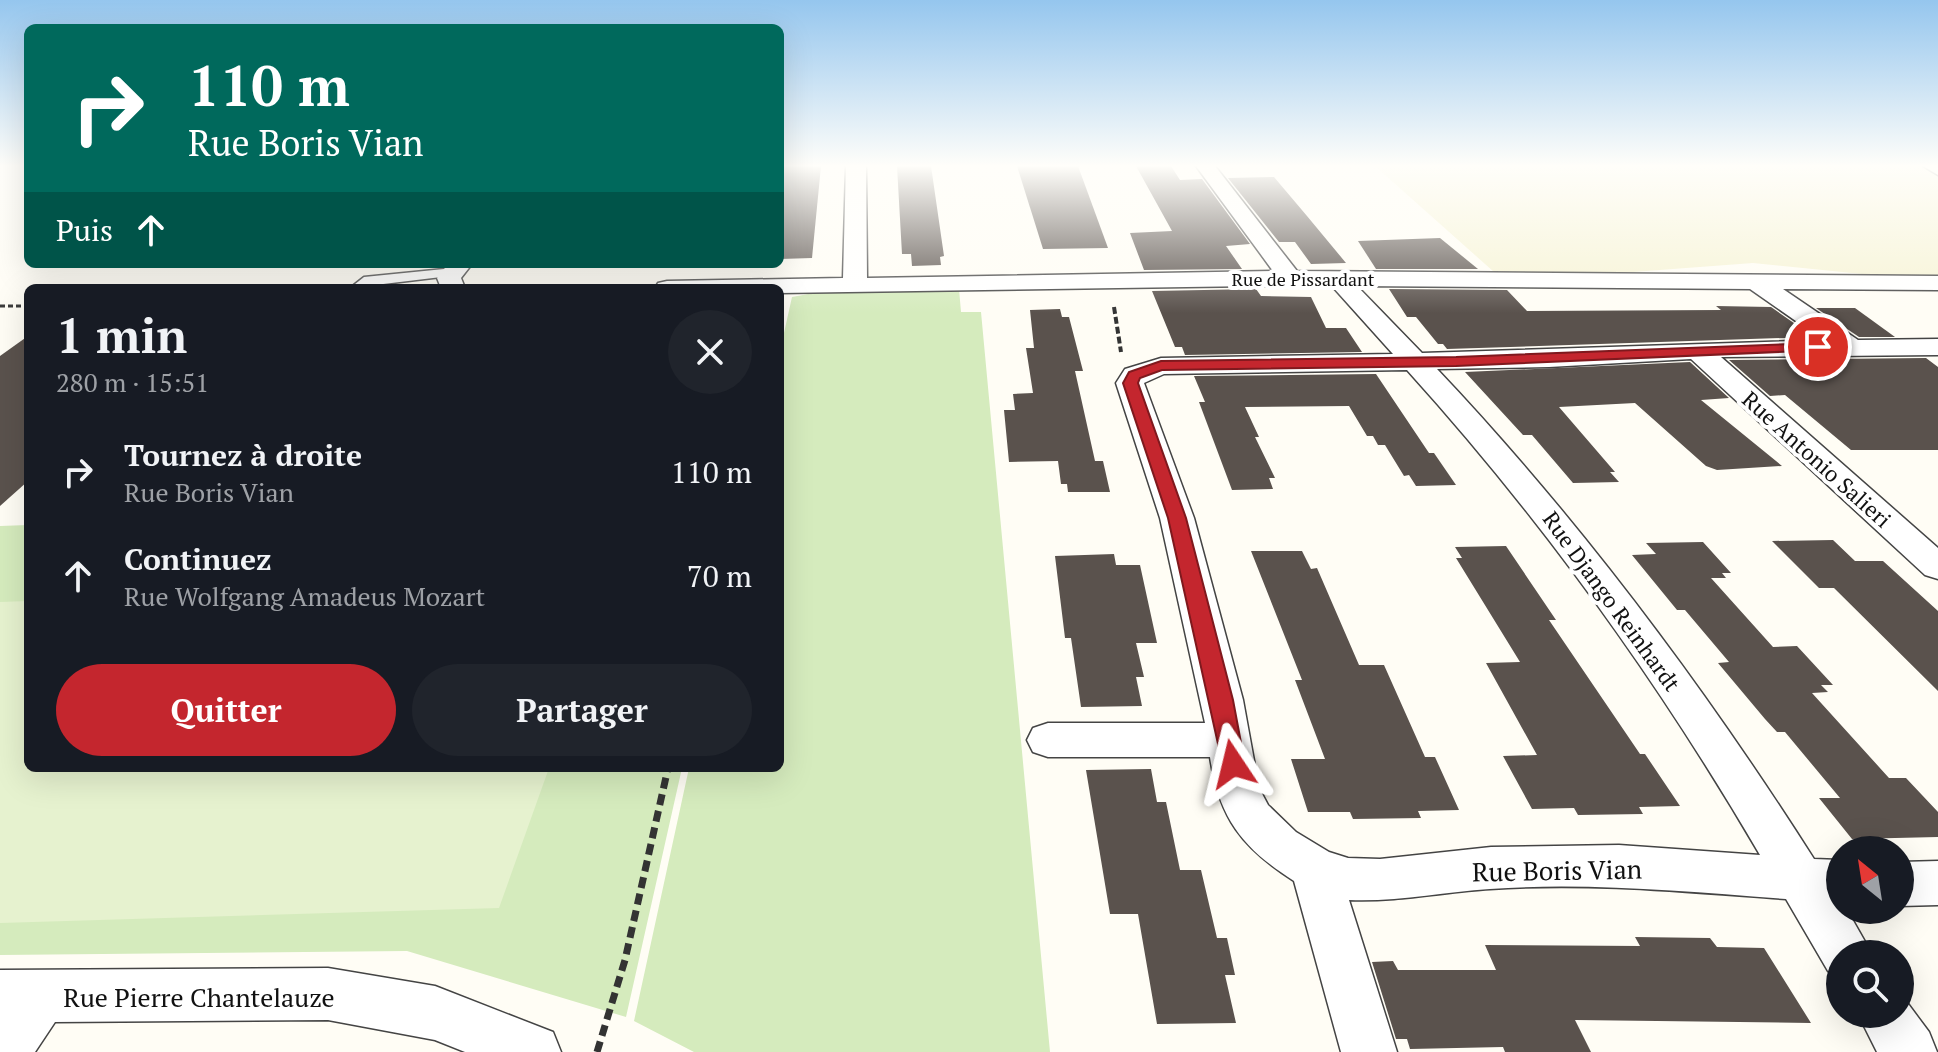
<!DOCTYPE html>
<html lang="fr">
<head>
<meta charset="utf-8">
<style>
  :root { --surface:#171b24; --page:#20242c; --text:#f1f3f6; --muted:#9ea1a6; --accent:#c4262e }
  body { margin:0; font-family:"PT Serif",serif; background:var(--page); color:var(--text); height:100vh; display:flex; flex-direction:column; font-size:30px; white-space:nowrap }
  * { box-sizing:border-box; margin:0 }
  p { font-size:26px; color:var(--muted) }
  .icon { flex:none; width:44px; height:44px; fill:none; stroke:currentColor; stroke-width:2; stroke-linecap:round; stroke-linejoin:round }
  .map { position:relative; flex:1; overflow:hidden }
  .drawer { position:absolute; left:24px; top:284px; width:760px; height:488px; display:flex; flex-direction:column; background:var(--surface); border-radius:12px; box-shadow:0 8px 32px #0002 }
  .drawer>* { flex:none }
  .guide { position:absolute; left:24px; top:24px; width:760px; height:244px; border-radius:12px; box-shadow:0 8px 32px #0002; background:#00695c; color:#fff; overflow:hidden }
  .needle { width:52px; rotate:330deg }
  .fabs { position:absolute; left:1826px; top:836px; display:grid; gap:16px }
  .fabs a { display:grid; place-items:center; width:88px; height:88px; border-radius:50%; background:var(--surface); box-shadow:0 8px 32px #0002; font-size:40px }
  .pin { position:absolute; display:grid; place-items:center; width:68px; height:68px; color:#fff; margin:-34px; border:4px solid #fff; border-radius:50%; box-shadow:0 2px 8px #0007 }
  .me { position:absolute; width:88px; margin:-44px; rotate:350deg; stroke-linejoin:round; filter:drop-shadow(0 0 6px #0008) }
  .turn { display:flex; align-items:center; gap:28px; height:168px; padding:0 32px; font-size:36px }
  .turn .icon { width:104px; height:104px; stroke-width:2.5 }
  .turn b { display:block; font-size:56px; line-height:68px }
  .then { display:flex; align-items:center; height:76px; padding:0 32px; background:#0003; gap:16px; font-size:30px }
  .round { display:grid; place-items:center; flex:none; width:84px; height:84px; border-radius:42px; background:var(--page) }
  .overview { display:flex; align-items:center; justify-content:space-between; height:136px; padding:0 32px }
  h1 { font-size:48px; font-weight:800; line-height:60px }
  .primary-button { display:flex; gap:16px; margin-top:auto; padding:16px 32px }
  .primary-button a { flex:1; height:92px; border-radius:48px; background:var(--accent); color:#fff; font-size:32px; font-weight:800; line-height:92px; text-align:center }
  .primary-button a+a { background:var(--page); color:var(--text) }
  ul { padding:0; list-style:none }
  li { display:flex; align-items:center; gap:24px; height:104px; padding:0 32px }
  li div { flex:1 }
  li b { display:block; font-size:30px }
  li em { font-style:normal }
  .map>svg:first-child { display:block }
  .farmland { fill:#f6f3d4 }
  .green { fill:#d5ebbd }
  .pitch { fill:#e6f2cf }
  .building { fill:#5a524d }
  .lines { fill:none; stroke-linecap:round; stroke-linejoin:round }
  .service-casing { stroke:#444; stroke-width:3 }
  .minor-casing { stroke:#444; stroke-width:3 }
  .path-far2 { stroke:#333; stroke-width:3; stroke-dasharray:5 3; stroke-linecap:butt }
  .path-far1 { stroke:#333; stroke-width:4; stroke-dasharray:7 3; stroke-linecap:butt }
  .path { stroke:#333; stroke-width:7; stroke-dasharray:11 6; stroke-linecap:butt }
  .service { fill:#fff; fill-rule:evenodd }
  .minor { fill:#fff; fill-rule:evenodd }
  .route { fill:#c4262e; stroke:#7f191e; stroke-width:2 }
  .labels { text-anchor:middle; dominant-baseline:central; stroke-width:8; stroke-linejoin:round; paint-order:stroke }
  .far-street-label { font-size:18px; fill:#111; stroke:#fff }
  .street-label { font-size:22px; fill:#111; stroke:#fff }
  .near-street-label { font-size:26px; fill:#111; stroke:#fff }
</style>
</head>
<body>
<div class="map">
<svg width="1938" height="1052" viewBox="0 0 1938 1052">
  <rect width="100%" height="100%" fill="#fffdf5"/>
  <path class="farmland" d="M1375 166H1924L1938 174V276L1872 275 1753 263 1633 272H1494Z"/>
  <g class="green">
    <path d="M959 289 961 312H981L1050 1052H694L634 1021 689 768H780V351L792 297 814 293Z"/>
    <path d="M28 525V768H682L626 1017 407 951 0 955V526Z"/>
  </g>
  <path class="pitch" d="M28 601V768H549L499 908 0 923V602Z"/>
  <g class="building">
    <path d="M780 166H821L812 258 780 259Z"/>
    <path d="M897 166H931L944 256 940 257 941 265 912 266 911 254H902Z"/>
    <path d="M1017 166H1078L1108 248 1043 249Z"/>
    <path d="M1136 166H1171L1180 180 1202 179 1250 244 1226 246 1242 269 1144 270 1130 233 1172 231Z"/>
    <path d="M1274 177 1307 216 1346 263 1311 264 1295 242H1279L1228 178Z"/>
    <path d="M1440 238 1478 269H1376L1358 241Z"/>
    <path d="M1256 289 1261 296 1311 297 1326 328H1346L1362 352 1185 355 1182 347H1175L1152 291Z"/>
    <path d="M1389 289 1507 290 1527 311 1721 310 1716 306 1771 307 1814 337 1447 349 1443 344H1438L1416 317H1407Z"/>
    <path d="M1816 308H1855L1895 337H1859Z"/>
    <path d="M1060 309 1062 317H1069L1083 371H1075L1095 461H1103L1110 492H1068L1067 484H1061L1058 461 1009 462 1004 410H1015L1013 394 1033 393 1026 348H1034L1030 310Z"/>
    <path d="M28 336V481L0 506V356Z"/>
    <path d="M1926 358 1938 367V450H1851L1785 395 1770 396 1729 360Z"/>
    <path d="M1690 362 1729 398 1701 400 1782 466 1717 470 1706 466 1635 403 1559 407 1615 472H1610L1619 482 1573 483 1532 435H1523L1465 372Z"/>
    <path d="M1376 374 1429 453H1434L1456 485 1416 486 1409 475 1404 476 1385 445H1378L1373 436H1367L1349 406 1245 407 1259 437H1255L1275 478H1269L1273 489 1232 490 1199 402H1205L1194 376Z"/>
    <path d="M1833 540 1855 561H1883L1938 611V691L1834 588H1819L1772 541Z"/>
    <path d="M1703 542 1731 573H1722L1726 578H1711L1773 647 1797 646 1833 685H1821L1828 692 1812 693 1889 778H1906L1938 812V837L1852 839 1819 798H1840L1785 732H1777L1765 719 1718 663 1729 662 1685 610H1677L1632 555 1656 554 1646 543Z"/>
    <path d="M1506 546 1556 620H1549L1640 754H1645L1680 806 1639 807 1643 814 1578 815 1574 808 1532 809 1503 756 1537 755 1486 663 1520 662 1456 558H1462L1455 547Z"/>
    <path d="M1251 551H1302L1311 569 1317 568 1359 665H1384L1425 757H1435L1459 810 1418 811 1421 818 1353 819 1350 812H1308L1291 759H1325L1295 680H1302Z"/>
    <path d="M1114 554 1116 565H1140L1157 643H1136L1144 677H1136L1142 706 1081 707 1071 638H1065L1055 556Z"/>
    <path d="M1151 769 1157 802H1166L1180 870H1201L1217 938H1227L1235 975H1225L1236 1023 1157 1024 1138 914H1110L1086 770Z"/>
    <path d="M1635 937 1710 938 1717 947 1764 948 1811 1023 1575 1020 1591 1052H1505L1503 1047 1410 1049 1407 1039H1396L1372 962 1393 961 1398 970H1496L1485 945 1640 946Z"/>
  </g>
  <g class="lines">
    <defs>
      <path id="service" d="M454 268 460 272 458 275 350 288 364 277Z"/>
      <g id="minor">
        <path d="M846 166H866L867 278 1273 271 1196 166H1215L1297 271 1938 276V290L1783 289 1858 340 1938 339V355L1721 357 1938 548V579L1925 575 1691 359 1549 367 1437 369C1579 519 1703 685 1814 859L1840 860V910H1847L1872 954H1840V976L1828 971 1786 899C1688 892 1589 882 1490 889 1443 892 1397 902 1349 900L1397 1052H1341L1294 881C1242 848 1219 818 1210 757H1048L1033 752 1027 740 1033 728 1048 723H1205L1160 518 1116 383 1125 369 1161 358 1393 354 1331 285 780 293V288H655L658 283 667 281 843 278ZM1357 286 1750 289 1823 340 1422 353ZM1407 370C1541 518 1659 682 1760 855L1619 845 1491 847 1380 859 1348 858 1329 852 1296 832 1268 805 1259 788 1243 700 1194 518 1144 383 1164 374Z"/>
        <path d="M1923 166H1938V175Z"/>
        <path d="M448 264H472L461 278 465 288H441L437 278Z"/>
        <path d="M1938 861V905L1900 906V862Z"/>
        <path d="M328 968 435 986 553 1032 561 1052H465L435 1040 328 1020 55 1022 35 1052H0V970Z"/>
        <path d="M1900 993 1929 1032 1937 1052H1877L1858 1014H1900Z"/>
      </g>
    </defs>
    <use href="#service" class="service-casing"/>
    <use href="#minor" class="minor-casing"/>
    <path class="path-far2" d="M0 306H28"/>
    <path class="path-far1" d="M1114 307 1121 352"/>
    <path class="path" d="M597 1052 625 960 668 768"/>
    <use href="#service" class="service"/>
    <use href="#minor" class="minor"/>
  </g>
  <linearGradient id="sky" x2="0" y2="1"><stop stop-color="#95c6ee"/><stop offset="0.53" stop-color="#fffefa"/><stop offset="1" stop-color="#fffefa" stop-opacity="0"/></linearGradient>
  <rect width="1938" height="313" fill="url(#sky)"/>
  <path class="route" d="M1818 343 1825 347 1823 350 1456 366 1162 370 1140 378 1138 383 1186 518 1233 700 1245 764 1241 771 1233 774 1224 771 1168 518 1123 383 1129 372 1161 361 1456 357Z"/>
  <g class="labels">
    <g class="far-street-label">
      <text x="1303" y="279">Rue de Pissardant</text>
    </g>
    <g class="street-label">
      <text transform="translate(1817 459) rotate(42)">Rue Antonio Salieri</text>
      <text transform="translate(1612 601) rotate(54)">Rue Django Reinhardt</text>
    </g>
    <g class="near-street-label">
      <text transform="translate(1557 870) rotate(-1)">Rue Boris Vian</text>
      <text x="199" y="997">Rue Pierre Chantelauze</text>
    </g>
  </g>
</svg>
<div class="fabs">
<a><svg class="needle" viewBox="-14 -14 28 28"><path d="M0-13l5 13h-10z" fill="#e53935"/><path d="M0 13l5-13h-10z" fill="#9ea1a6"/></svg></a>
<a><svg class="icon" aria-label="search" viewBox="0 0 24 24"><circle cx="10" cy="10" r="6"/><path d="M15 15l6 6"/></svg></a>
</div>
<div class="pin" style="left:1818px;top:347px;background:#d93025"><svg class="icon" aria-label="arrive" viewBox="0 0 24 24"><path d="M6 21V4h12l-3 4 3 4H6"/></svg></div>
<svg class="me" style="left:1233px;top:764px" viewBox="-20 -20 40 40"><path d="M0-17L14 15 0 8-14 15z" fill="#c4262e" stroke="#fff" stroke-width="4"/></svg>
<div class="guide">
<div class="turn"><svg class="icon" aria-label="right" viewBox="0 0 24 24"><path d="M7 20v-9h11M14 6l5 5-5 5"/></svg><div><b>110 m</b>Rue Boris Vian</div></div>
<div class="then">Puis<svg class="icon" aria-label="ahead" viewBox="0 0 24 24"><path d="M12 20V5M6 11l6-6 6 6"/></svg></div>
</div>
<section class="drawer">
<div class="overview"><div><h1>1 min</h1><p>280 m · 15:51</p></div><a class="round"><svg class="icon" aria-label="close" viewBox="0 0 24 24"><path d="M6 6l12 12M18 6L6 18"/></svg></a></div>
<ul>
<li><svg class="icon" aria-label="right" viewBox="0 0 24 24"><path d="M7 20v-9h11M14 6l5 5-5 5"/></svg><div><b>Tournez à droite</b><p>Rue Boris Vian</p></div><em>110 m</em></li>
<li><svg class="icon" aria-label="ahead" viewBox="0 0 24 24"><path d="M12 20V5M6 11l6-6 6 6"/></svg><div><b>Continuez</b><p>Rue Wolfgang Amadeus Mozart</p></div><em>70 m</em></li>
</ul>
<div class="primary-button"><a>Quitter</a><a>Partager</a></div>
</section>
</div>
</body>
</html>
